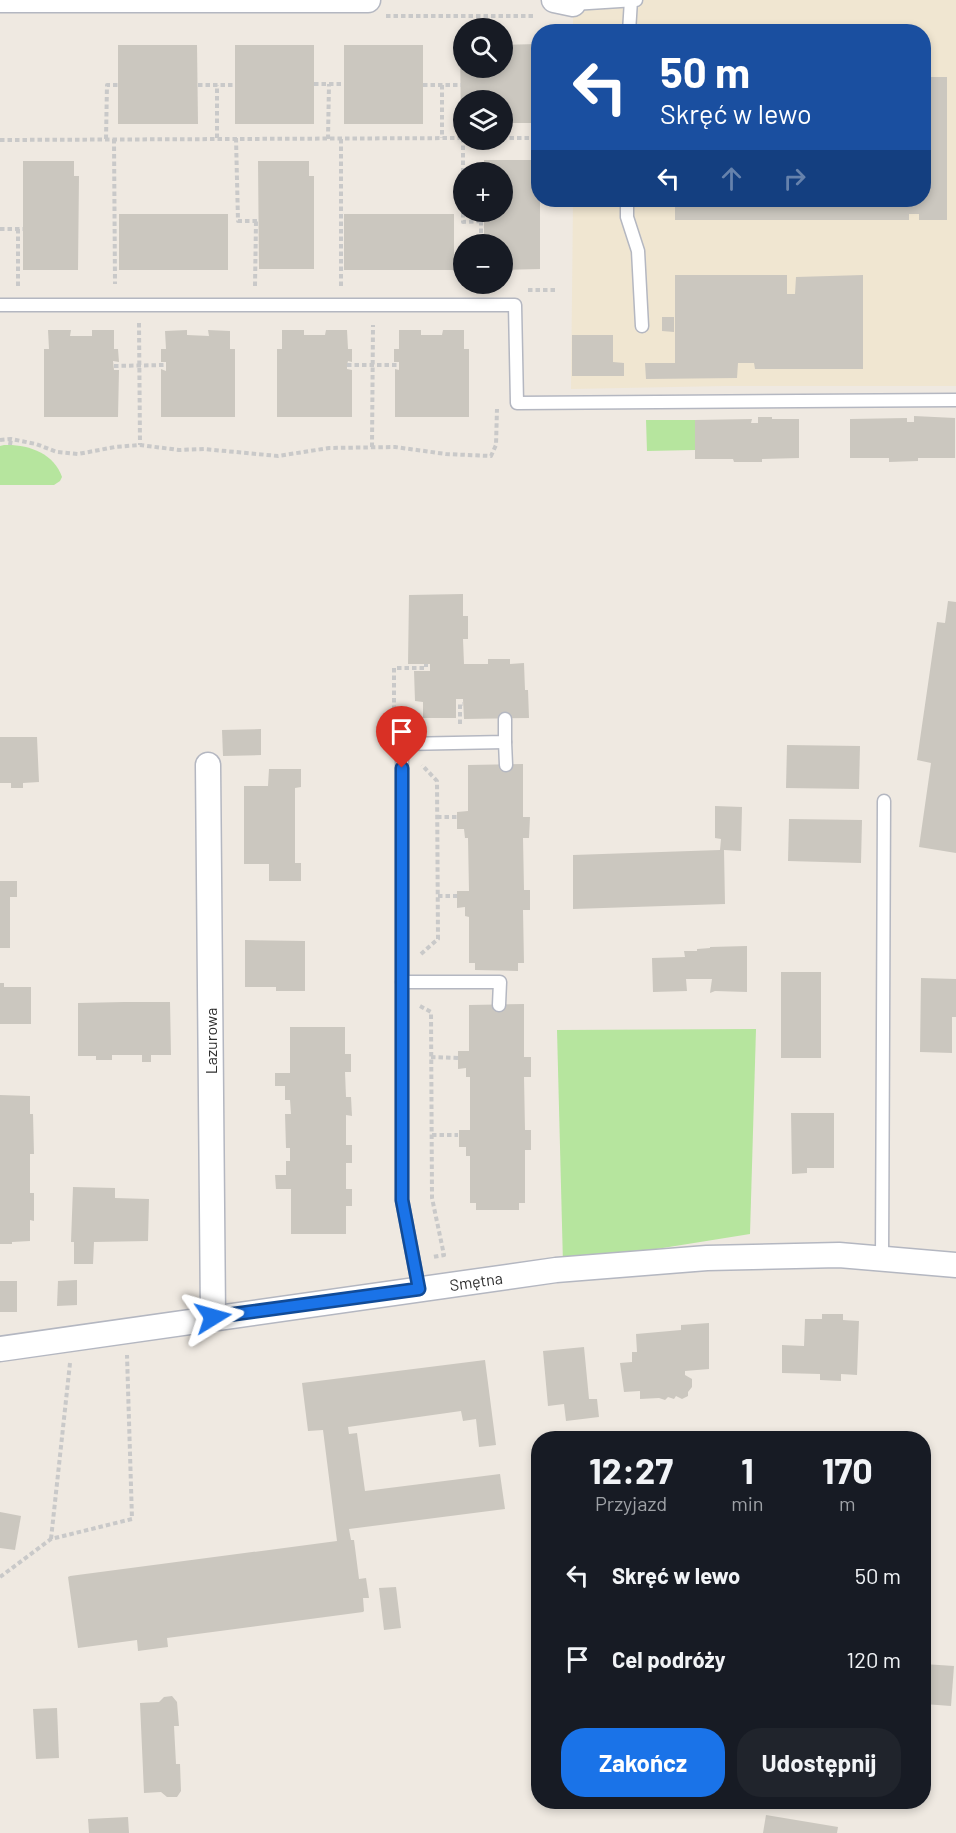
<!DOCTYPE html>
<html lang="pl">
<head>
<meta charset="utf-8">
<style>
  :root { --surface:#171b24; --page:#20242c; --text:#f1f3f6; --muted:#9ea1a6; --accent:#1a73e8 }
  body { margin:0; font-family:Barlow,sans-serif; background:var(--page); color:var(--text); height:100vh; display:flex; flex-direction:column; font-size:22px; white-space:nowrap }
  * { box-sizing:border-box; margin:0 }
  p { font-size:20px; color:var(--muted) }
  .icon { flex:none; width:33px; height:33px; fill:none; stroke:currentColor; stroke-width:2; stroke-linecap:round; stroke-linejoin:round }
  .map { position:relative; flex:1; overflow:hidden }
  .side { position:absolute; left:531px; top:1431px; width:400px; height:378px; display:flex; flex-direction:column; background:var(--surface); border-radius:24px; box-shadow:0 3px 9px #0003 }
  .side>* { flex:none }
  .hud { position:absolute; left:531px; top:24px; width:400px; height:183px; border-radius:24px; box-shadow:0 3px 9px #0003; background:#1a4fa0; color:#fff; overflow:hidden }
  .buttons { position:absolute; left:453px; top:18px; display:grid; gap:12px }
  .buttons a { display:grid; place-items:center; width:60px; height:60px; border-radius:50%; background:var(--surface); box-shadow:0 3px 9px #0003; font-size:30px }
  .pin { position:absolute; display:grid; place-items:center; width:51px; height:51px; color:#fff; margin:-62px -26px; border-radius:50% 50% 50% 0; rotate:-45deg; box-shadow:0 0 6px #0007 }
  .pin .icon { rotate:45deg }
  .me { position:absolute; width:66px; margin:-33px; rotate:82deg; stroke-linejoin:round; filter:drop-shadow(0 0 4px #0008) }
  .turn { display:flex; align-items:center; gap:21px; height:126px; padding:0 30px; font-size:27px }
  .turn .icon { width:78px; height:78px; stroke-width:2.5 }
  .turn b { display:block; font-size:42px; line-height:51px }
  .lanes { display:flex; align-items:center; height:57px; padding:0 30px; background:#0003; justify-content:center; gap:30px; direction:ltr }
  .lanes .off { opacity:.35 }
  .eta { display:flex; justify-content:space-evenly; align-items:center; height:102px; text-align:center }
  .eta b { font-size:36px; font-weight:700; line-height:42px }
  .primary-button { display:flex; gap:12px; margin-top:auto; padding:12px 30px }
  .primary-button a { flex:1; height:69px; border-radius:24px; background:var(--accent); color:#fff; font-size:24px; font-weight:700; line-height:69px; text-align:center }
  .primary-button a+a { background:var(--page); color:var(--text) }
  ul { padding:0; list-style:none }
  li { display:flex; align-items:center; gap:18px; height:84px; padding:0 30px }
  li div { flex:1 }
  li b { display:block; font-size:22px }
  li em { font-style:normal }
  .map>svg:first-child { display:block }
  .education { fill:#f0e6d1 }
  .green { fill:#b6e59e }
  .building { fill:#cbc7bf }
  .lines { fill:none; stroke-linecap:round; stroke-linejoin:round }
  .lane-casing { stroke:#b4b7c1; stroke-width:15 }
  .street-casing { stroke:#b4b7c1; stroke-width:27 }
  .path { stroke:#c9c9c9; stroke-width:4; stroke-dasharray:4.5 3; stroke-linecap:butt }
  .lane { stroke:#fff; stroke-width:12 }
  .street { stroke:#fff; stroke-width:24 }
  .route-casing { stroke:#114b97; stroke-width:15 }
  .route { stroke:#1a73e8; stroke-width:10 }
  .labels { text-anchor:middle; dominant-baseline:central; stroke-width:5; stroke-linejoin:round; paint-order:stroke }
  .street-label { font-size:16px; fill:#2e2e2e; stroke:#fff }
</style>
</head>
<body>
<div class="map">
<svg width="956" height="1833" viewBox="0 0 956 1833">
  <rect width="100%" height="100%" fill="#efe9e1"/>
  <path class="education" d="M573 0H956V386H725L571 389 573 200H924V32L573 31Z"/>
  <g class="green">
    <path d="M646 420H695V450L647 451Z"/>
    <path d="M4 445C28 444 54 453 62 477L60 481 54 485H0V446Z"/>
    <path d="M756 1029 750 1234 563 1264 557 1030Z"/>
  </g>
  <g class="building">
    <path d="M590 25H600V32H580V27Z"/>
    <path d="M538 44V123H502V100H464V124H461L460 45H464V68H502V45Z"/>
    <path d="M118 45H197L198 124H118Z"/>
    <rect x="235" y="45" width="79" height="79"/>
    <rect x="344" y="45" width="79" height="79"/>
    <path d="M924 77H947V220H919V214H909V220H675V200H924Z"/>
    <path d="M484 160H536L535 175H538L540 200V269L502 270V244H484V212H502V172H484Z"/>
    <path d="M23 161H74V176H79L78 270H23Z"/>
    <path d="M258 161H309V176H314V269H259Z"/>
    <rect x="119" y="214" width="109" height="56"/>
    <rect x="344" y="214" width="110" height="56"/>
    <path d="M675 275H787V294H795L796 277 863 275V369H755L754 363H738L737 378 646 379 645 363H675Z"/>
    <path d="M662 317H674V332L662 331Z"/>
    <path d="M48 330H71L70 336H92V330H114V349H118L119 362 113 361 114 370H119L118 417H44V349H49Z"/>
    <path d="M187 330V335L209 336 208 330 230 331V349H235V417H161V369L166 371V362H161V349H166L165 331Z"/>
    <path d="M282 330H304V335H325L326 330H347L348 349H352V362L348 361 347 365V369L352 370V417H277V349H282Z"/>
    <path d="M399 330H421V335H442L443 330H464V349H469V417H395V369L399 370V362H394V349H399Z"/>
    <path d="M572 335H613V362L624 363V376H572Z"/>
    <path d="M914 416 955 418V458H918V461L889 462V458H850V419L907 418V422H914Z"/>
    <path d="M758 417H772V419H799V458L762 459V462H734L733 459H695V420L752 419 751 423H758Z"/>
    <path d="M463 594V616H468V639H463L464 664H488V659H510V664L524 663 525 690H528L529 718 464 719 463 699H456V718H423V702L415 701 414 671H430V664H408L409 595Z"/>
    <path d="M948 601 956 602V853L919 847 931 763 917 760 937 622 945 623Z"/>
    <path d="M261 729V755L223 756 222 730Z"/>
    <path d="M0 737H37L39 782 23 783V788H11V783H0Z"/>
    <path d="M787 745 860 746 859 789 786 788Z"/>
    <path d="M523 764V817H530L529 838H523L524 890H530V910H523L524 963H518V971L475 970V963H469V917L465 916V907L457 908V891H469L468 838H465L464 829H457V812L468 811V765Z"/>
    <path d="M269 769H301V787L295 788V863H301V881H269V864H244V786H268Z"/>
    <path d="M715 806 742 807 741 851 724 850 725 904 573 909V855L720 850 721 839 715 838Z"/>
    <path d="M789 819 862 820 861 863 788 861Z"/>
    <path d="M0 881H17V897H10V948H0Z"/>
    <path d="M245 940 305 941V991H276V987H245Z"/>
    <path d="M747 946V992L715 991 710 993 712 979H686L687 991 653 992 652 958 685 957 684 951H697V949L710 948V947Z"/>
    <rect x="781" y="972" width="40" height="86"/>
    <path d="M921 978 956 979V1017H952V1053L920 1052Z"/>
    <path d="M0 983H4V987H31V1024H0Z"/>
    <path d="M124 1002H170L171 1055H151V1062H142V1055H112V1060H96V1056H78V1003Z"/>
    <path d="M524 1004V1057H531V1077H524L525 1130H531V1150H525V1203H519V1210H476V1203H470V1156H466V1147H459V1130H470V1077H466V1068L458 1069V1051H469V1005Z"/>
    <path d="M290 1027H345V1054H351V1072H345L346 1097H351L352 1116 346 1115V1145H352V1163H346V1189H352V1206H346V1234H291V1189H276L275 1175H286V1161H290V1148H286L285 1114H291L290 1100H285V1086H275V1073H290Z"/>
    <path d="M0 1095 30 1096V1114H33L34 1154H30V1193H34V1221L30 1220V1241L12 1242V1244H0Z"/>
    <path d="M791 1113H834V1168H807V1173L792 1174Z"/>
    <path d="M73 1187 115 1188V1198L149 1199 148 1241 94 1242 93 1264H74V1242H71Z"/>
    <path d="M77 1280V1305L57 1306 58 1281Z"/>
    <rect x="0" y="1281" width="17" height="31"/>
    <path d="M822 1314H843V1320L859 1321 857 1375 841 1374V1381L820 1380V1374L782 1373V1345L804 1346 805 1319H822Z"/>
    <path d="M709 1323V1369L685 1371V1375L692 1379V1387L688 1392V1396L682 1399 676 1396 674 1399 668 1397 665 1400 659 1398 640 1399V1391L624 1392 620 1363 632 1362V1352H637L636 1334 681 1330V1325Z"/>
    <path d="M584 1347 589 1399H597L599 1417 566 1421 564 1404 548 1406 543 1351Z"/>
    <path d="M485 1360 496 1445 479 1447 476 1419 463 1421 461 1411 348 1427 349 1434 357 1433 365 1491 500 1474 505 1509 349 1529 351 1540H354L359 1579 366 1578 369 1598H363L364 1611 363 1612 167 1638 168 1647 138 1651 137 1640 78 1648 68 1577 70 1576 337 1541 323 1430 308 1431 302 1383Z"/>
    <path d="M0 1512 21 1516 15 1550 0 1548Z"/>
    <path d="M396 1587 401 1628 384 1630 379 1588Z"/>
    <path d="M924 1664 954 1666 951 1706 924 1704Z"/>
    <path d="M172 1696 177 1702 179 1726H174L176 1764H180L181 1791 177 1797H167L161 1792 144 1793 140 1703 159 1702 164 1697Z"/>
    <path d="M57 1708 59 1758 36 1759 33 1709Z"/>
    <path d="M766 1815 838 1827 837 1833H763Z"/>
    <path d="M128 1817 129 1833H89L88 1819Z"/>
  </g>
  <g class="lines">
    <defs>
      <g id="lane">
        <path d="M573 4 636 0"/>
        <path d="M629 32 631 0"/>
        <path d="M627 200V217L638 251 642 326"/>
        <path d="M0 305H515L517 403 956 400"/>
        <path d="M505 742 506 765"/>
        <path d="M402 982H500L499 1005"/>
        <path d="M882 1259 884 801"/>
        <path d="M419 1289 402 1200V744L505 742V719"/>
      </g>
      <g id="street">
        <path d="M0 0H368"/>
        <path d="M554 0 573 4"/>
        <path d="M208 765 213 1317"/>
        <path d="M0 1349 556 1270 707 1258 839 1255 956 1265"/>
      </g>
    </defs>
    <use href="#lane" class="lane-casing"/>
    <use href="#street" class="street-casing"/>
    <g class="path">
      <path d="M386 16H535"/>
      <path d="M314 84H344"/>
      <path d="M198 85H235"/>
      <path d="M423 85H461"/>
      <path d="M442 85V138"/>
      <path d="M217 138V85"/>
      <path d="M236 138 238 221H259"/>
      <path d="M463 138V222L484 221"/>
      <path d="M502 138H538"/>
      <path d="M106 139 107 85H118"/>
      <path d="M114 139 115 284"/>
      <path d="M328 139 329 84"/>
      <path d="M0 140 464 138"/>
      <path d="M481 221V244"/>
      <path d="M0 229H23"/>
      <path d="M18 229V287"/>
      <path d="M255 286 256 221"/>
      <path d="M341 286V139"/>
      <path d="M528 290H557"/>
      <path d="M139 323 140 445"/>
      <path d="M347 365H399"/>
      <path d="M114 366 165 365"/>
      <path d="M0 440 11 439 36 444 57 452 78 454 115 447 140 445 179 450 204 449 278 456 329 448 395 447 446 454 491 456 496 445 497 409"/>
      <path d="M10 445 11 439"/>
      <path d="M372 447 373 325"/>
      <path d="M460 724V704H463"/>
      <path d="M394 725V668H426V664"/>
      <path d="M437 817H457"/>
      <path d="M438 896H457"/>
      <path d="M421 954 438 939 437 781 422 765"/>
      <path d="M420 1006 431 1012 432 1198 444 1255 433 1257"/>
      <path d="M431 1057 458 1058"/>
      <path d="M432 1135H458"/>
      <path d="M51 1539 70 1363"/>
      <path d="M0 1577 51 1539 132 1519 127 1355"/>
    </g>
    <use href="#lane" class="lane"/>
    <use href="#street" class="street"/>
  </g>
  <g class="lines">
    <defs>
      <path id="route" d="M213 1317 419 1289 402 1200V768"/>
    </defs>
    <use href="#route" class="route-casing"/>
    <use href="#route" class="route"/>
  </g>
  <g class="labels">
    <g class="street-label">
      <text transform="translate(210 1041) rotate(-90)">Lazurowa</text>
      <text transform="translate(476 1281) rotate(-8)">Smętna</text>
    </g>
  </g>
</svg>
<div class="buttons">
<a><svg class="icon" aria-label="search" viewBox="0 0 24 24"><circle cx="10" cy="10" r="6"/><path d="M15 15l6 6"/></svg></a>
<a><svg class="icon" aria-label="layers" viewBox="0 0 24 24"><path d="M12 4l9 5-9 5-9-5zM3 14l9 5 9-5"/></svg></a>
<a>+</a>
<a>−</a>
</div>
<div class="pin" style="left:402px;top:768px;background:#d93025"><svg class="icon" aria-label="arrive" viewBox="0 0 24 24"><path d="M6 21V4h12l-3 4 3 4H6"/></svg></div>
<svg class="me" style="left:213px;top:1317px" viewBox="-20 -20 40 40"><path d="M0-17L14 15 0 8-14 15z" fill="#1a73e8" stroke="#fff" stroke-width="4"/></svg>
<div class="hud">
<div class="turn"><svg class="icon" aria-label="left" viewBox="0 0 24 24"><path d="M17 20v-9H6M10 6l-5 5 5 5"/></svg><div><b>50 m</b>Skręć w lewo</div></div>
<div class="lanes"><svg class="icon" aria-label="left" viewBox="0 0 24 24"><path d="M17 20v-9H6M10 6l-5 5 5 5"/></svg><svg class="icon off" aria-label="ahead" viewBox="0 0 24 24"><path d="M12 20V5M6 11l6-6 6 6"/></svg><svg class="icon off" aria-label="right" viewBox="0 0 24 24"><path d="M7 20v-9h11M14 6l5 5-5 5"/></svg></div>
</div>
<section class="side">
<div class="eta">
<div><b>12:27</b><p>Przyjazd</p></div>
<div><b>1</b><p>min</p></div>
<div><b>170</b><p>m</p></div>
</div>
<ul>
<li><svg class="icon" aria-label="left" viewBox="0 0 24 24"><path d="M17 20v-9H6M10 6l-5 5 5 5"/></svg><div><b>Skręć w lewo</b></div><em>50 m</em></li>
<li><svg class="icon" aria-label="arrive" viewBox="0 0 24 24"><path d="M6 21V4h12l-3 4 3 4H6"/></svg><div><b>Cel podróży</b></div><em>120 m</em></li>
</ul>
<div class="primary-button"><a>Zakończ</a><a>Udostępnij</a></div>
</section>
</div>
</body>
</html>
